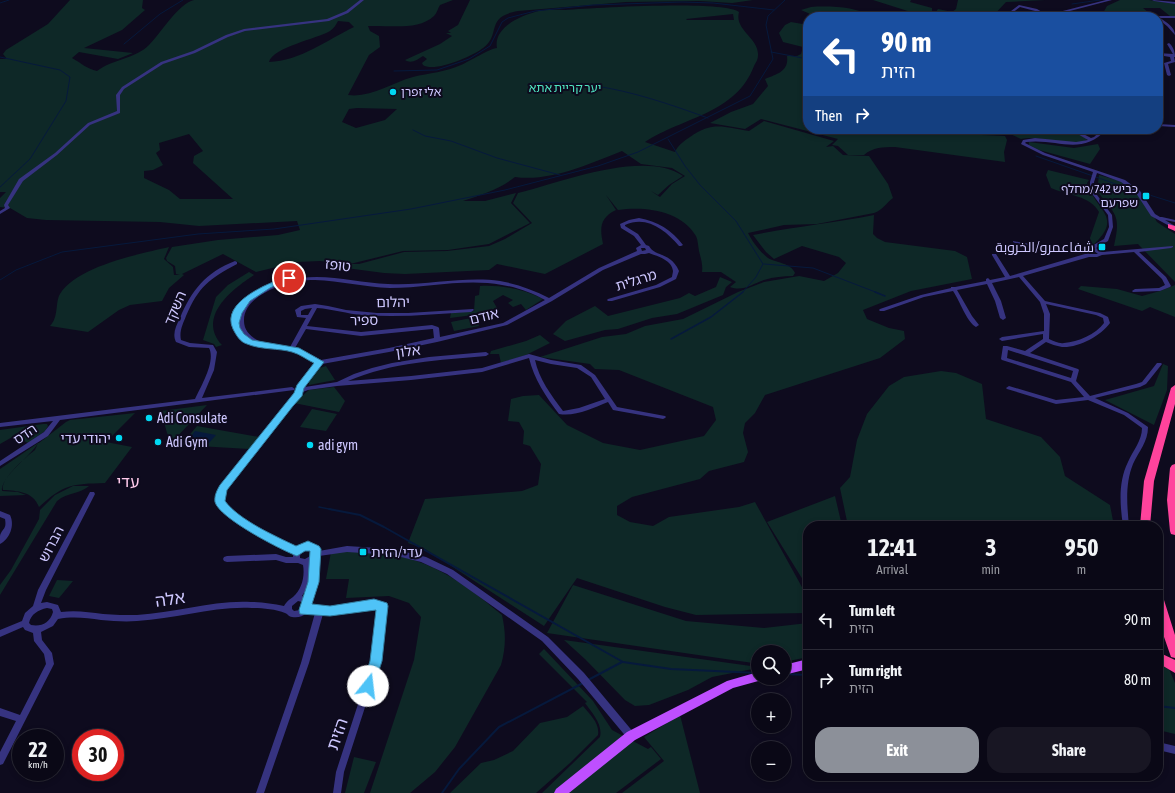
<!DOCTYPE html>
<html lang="en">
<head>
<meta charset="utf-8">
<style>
  :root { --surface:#0a0816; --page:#181623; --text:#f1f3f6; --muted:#999aa1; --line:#2a2935; --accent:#8c9099 }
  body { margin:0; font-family:"Asap Condensed",Cairo,"Noto Sans Hebrew",sans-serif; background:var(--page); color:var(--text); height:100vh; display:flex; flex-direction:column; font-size:15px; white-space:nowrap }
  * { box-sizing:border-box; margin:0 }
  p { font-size:13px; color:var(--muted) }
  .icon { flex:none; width:22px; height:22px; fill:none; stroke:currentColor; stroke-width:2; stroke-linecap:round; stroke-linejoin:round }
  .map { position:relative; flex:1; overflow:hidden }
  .details { position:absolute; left:803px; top:521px; width:360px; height:260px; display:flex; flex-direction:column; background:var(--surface); border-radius:16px; box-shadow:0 2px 6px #0003,0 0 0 1px var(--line) }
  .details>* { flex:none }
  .hud { position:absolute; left:803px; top:12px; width:360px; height:122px; border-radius:16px; box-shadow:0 2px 6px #0003,0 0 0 1px var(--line); background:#1a4fa0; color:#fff; overflow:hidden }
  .fabs { position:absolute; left:751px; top:645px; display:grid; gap:8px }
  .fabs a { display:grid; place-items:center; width:40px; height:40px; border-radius:50%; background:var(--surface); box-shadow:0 2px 6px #0003,0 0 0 1px var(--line); font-size:20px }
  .speed { position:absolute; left:12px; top:729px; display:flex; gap:8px; font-size:20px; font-weight:700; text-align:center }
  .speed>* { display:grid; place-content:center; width:52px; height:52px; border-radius:50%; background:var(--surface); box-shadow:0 2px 6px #0003,0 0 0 1px var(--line); line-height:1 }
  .speed small { font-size:10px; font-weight:400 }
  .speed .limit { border:6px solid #d22; background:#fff; color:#111 }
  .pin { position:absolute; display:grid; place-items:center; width:34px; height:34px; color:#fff; margin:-17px; border:2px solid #fff; border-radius:50%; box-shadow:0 1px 4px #0007 }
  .me { position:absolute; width:44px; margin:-22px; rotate:16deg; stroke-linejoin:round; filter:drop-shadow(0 0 3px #0008) }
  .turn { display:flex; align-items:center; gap:14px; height:84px; padding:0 12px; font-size:18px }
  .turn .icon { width:52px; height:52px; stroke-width:2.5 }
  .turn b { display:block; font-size:28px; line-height:34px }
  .then { display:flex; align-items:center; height:38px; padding:0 12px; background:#0003; gap:8px; font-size:15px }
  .eta { display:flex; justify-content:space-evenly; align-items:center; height:68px; text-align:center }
  .eta b { font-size:24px; font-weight:700; line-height:28px }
  .button { display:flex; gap:8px; margin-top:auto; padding:8px 12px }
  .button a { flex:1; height:46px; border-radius:16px; background:var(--accent); color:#fff; font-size:16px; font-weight:700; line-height:46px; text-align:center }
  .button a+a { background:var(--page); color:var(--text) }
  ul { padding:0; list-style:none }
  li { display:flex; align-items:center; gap:12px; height:60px; padding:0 12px; border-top:1px solid var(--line) }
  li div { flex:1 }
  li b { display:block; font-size:15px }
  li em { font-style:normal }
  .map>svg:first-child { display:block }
  .green { fill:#0e2827; fill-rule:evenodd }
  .water { fill:#06193c }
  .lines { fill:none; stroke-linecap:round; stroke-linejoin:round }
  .stream-far2 { stroke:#06193c; stroke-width:1 }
  .stream-far1 { stroke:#06193c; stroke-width:1.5 }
  .stream { stroke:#06193c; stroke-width:2 }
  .minor { fill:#363380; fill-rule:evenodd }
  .major { fill:#be4fff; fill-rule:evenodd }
  .highway { fill:#ff439c; fill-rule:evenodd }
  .route { fill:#4fc3f7; stroke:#337fa1 }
  .poi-dot { fill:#00d9f3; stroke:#0e0b1e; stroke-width:1.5 }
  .labels { text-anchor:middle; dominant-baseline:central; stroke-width:4; stroke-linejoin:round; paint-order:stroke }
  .far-park-label { font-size:12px; fill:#4fe4c0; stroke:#0e0b1e }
  .far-poi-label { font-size:12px; fill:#cec8ff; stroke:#0e0b1e; text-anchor:start }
  .poi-label { font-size:14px; fill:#cec8ff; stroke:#0e0b1e; text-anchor:start }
  .street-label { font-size:14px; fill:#cec8ff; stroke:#0e0b1e }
  .quarter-label { font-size:16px; fill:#ffcaeb; stroke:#0e0b1e }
  .near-street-label { font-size:17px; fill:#cec8ff; stroke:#0e0b1e }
</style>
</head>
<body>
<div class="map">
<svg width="1175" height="793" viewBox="0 0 1175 793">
  <rect width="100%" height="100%" fill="#0e0b1e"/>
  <g class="green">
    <path d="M70 0H143L142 8 145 10 122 30 84 48 133 53 118 59 79 52 72 58C81 63 87 69 97 71 113 59 135 59 149 45 161 33 178 4 194 0H453L440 5C438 8 437 13 434 16 418 31 389 25 368 26L370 31 379 36 380 47 369 55 348 95C371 98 391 83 413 77 429 73 446 72 461 65 470 61 489 49 497 48 493 28 520 16 535 12 545 9 555 10 565 10 594 8 723 0 739 12 734 30 759 38 758 55 758 60 756 62 754 66 736 114 683 117 645 142L675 152C678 145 684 141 690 137 712 121 724 127 749 131L764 121 834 141 826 147 833 146 843 155 869 156 888 184 893 198C886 203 883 210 874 213L817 224 784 225 748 233C752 241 760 252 768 258 777 263 791 263 795 273L793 276C783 276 774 277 764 280 752 284 743 292 730 287L736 282 721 272H702C703 265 701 259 699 251 698 246 698 240 696 236 681 210 644 206 618 210L606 195 616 210C599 218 600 229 603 244L545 274 497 264 489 270 405 274 384 273 346 268 348 264 320 261 297 262 256 272 223 254 182 274 184 275 169 288 162 301 130 305 119 310 88 332 50 326C59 317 55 302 60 294 77 266 140 254 169 247L164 259 173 267 174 275H180L176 274 175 266 167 261 166 258 172 247 218 240 278 235 300 230 297 221 199 226 160 222 46 220 27 218 10 208 0 207V198L6 192H0V59H7L3 54 6 50 48 24ZM733 14 734 20H687L686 19ZM338 21 349 22 354 27C327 40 300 61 269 62 273 47 317 39 330 31 334 28 336 25 338 21ZM357 108 397 109 385 120 356 128 342 122 349 109ZM189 134 203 151 194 156 193 163 233 199H180L169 190 144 178V171L153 170 163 165 156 153 160 150 159 143ZM622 151 641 164 672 168 685 176 672 184 660 197 651 191 658 195 669 185 683 176C645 149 561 182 518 193L513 203 532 223 505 239 489 246 447 251 404 252 359 264H350L403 251 448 250 489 244 530 223 511 203 516 193 485 201H463C481 195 500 189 515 177 550 182 589 164 622 151Z"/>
    <path d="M470 0H753L732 3 700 1 626 2 518 11C484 17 502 34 483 48 473 56 434 73 423 65L422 63 427 59 423 56C417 60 411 64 405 60L440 44 452 36 446 33H451L448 31 458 25Z"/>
    <path d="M873 0H911L910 2 932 8V15H934L938 9 952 12 956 9 958 0H1045L1006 2 992 17H912L914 13Z"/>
    <path d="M1120 0H1149L1175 4V16H1170L1160 8H1143L1151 15 1145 17H1106L1102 15 1107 6Z"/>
    <path d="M811 7C827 6 858 6 870 17H817L801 10Z"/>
    <path d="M791 22 808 25V129H925L959 134 1005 136 1007 140 1004 152 1005 162 895 147C883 147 873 147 864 155H848L838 146 832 145 838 139 761 119 745 129 710 123 731 112 753 104 768 86 765 79C778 74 789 71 787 56H797L801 54 803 47 783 42 779 33 785 25Z"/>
    <path d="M1006 129H1068L1088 139C1070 150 1041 134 1021 139L1008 133Z"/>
    <path d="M1029 142 1074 148 1098 144 1100 149 1090 164 1039 150 1029 145Z"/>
    <path d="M1048 170 1089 180 1087 183C1097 213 1125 217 1091 247L1090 238 1099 212C1091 196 1067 195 1051 188L1046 175Z"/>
    <path d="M1099 175 1120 181 1132 188 1142 197 1157 222 1175 234V282L1138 244 1114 246C1121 215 1116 215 1097 191Z"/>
    <path d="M874 215 873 234 877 238 885 242 955 251 967 257 972 279 911 291 863 310 867 319 889 328 904 331 905 339 880 358 765 395 755 413 745 423 743 433 748 452 744 462 709 471 700 479 632 497 617 506V515L630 522 653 526 669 517 739 507 755 502 808 598V613L696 615 665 607 577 578 544 626 425 549 408 543 425 499 522 491 538 485 541 464 530 446 523 444 524 431 519 422 508 421 511 399 523 396 539 395 567 425 603 443 640 450 704 436 716 420 713 407 619 370 595 369 590 364 540 357 602 337 626 334 645 326 683 319 738 292 764 282 799 276 824 281 838 273 846 263 839 257 802 246 774 259 766 252 753 235C793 227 833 223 874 215Z"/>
    <path d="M249 272 254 275C231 290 197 317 222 345L216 347 214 344 203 340 216 297 228 285Z"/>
    <path d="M720 277 732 282 726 287 723 295 677 314 652 318 618 329 605 330 565 341 553 334 566 321 595 306 608 316 680 298 689 293 695 296 716 287Z"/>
    <path d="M1175 285V317L1150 307 1142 311 1078 289 1081 286 1117 289 1142 296 1160 291Z"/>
    <path d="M480 286C502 285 523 289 543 299L526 310 521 304 513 307 508 303 513 300 503 295 493 301 497 308 473 315 450 318 451 313 474 311 475 296 479 295Z"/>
    <path d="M476 317 479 326 454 331 451 322Z"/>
    <path d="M540 335 550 343 526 355 501 363 499 354H490L491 351 526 341Z"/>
    <path d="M1163 364 1168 366 1167 390 1154 425 1105 400 1154 386Z"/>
    <path d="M326 366 335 380 309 385V382L320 368Z"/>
    <path d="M941 371 956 373 982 384 986 419 1041 437 1060 457 1065 476 1110 505 1114 526H848L840 488 850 477 857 440 867 414 889 386 904 377Z"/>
    <path d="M334 387 345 401 339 412 294 403 309 390Z"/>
    <path d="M207 405 172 442 167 433 161 411Z"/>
    <path d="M312 409 337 414 326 431 300 427Z"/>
    <path d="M135 413 106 442 132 447 105 483C72 484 64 484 39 507 33 491 17 491 3 490 0 479 26 457 35 450L38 443C32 455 0 477 2 491L18 492 26 495 0 496V469L38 443H39L66 422 70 420Z"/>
    <path d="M43 424H47L48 426 45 431 28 443 14 436 0 444V430Z"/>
    <path d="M197 426 259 437 249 449 181 445Z"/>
    <path d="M73 486H89C80 494 68 492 57 501L0 595V585L11 570 39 519 40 510 55 495Z"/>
    <path d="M835 496 842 526H808V588L767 522Z"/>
    <path d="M354 551C420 553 452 573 502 615 506 633 506 647 501 665L455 747 435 772 410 793H370L414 660 421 617 409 603 389 596 346 598 349 579H326L331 552Z"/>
    <path d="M57 580 73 581 59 598 49 596Z"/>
    <path d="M573 585 686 621 764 628 808 623V657L784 662V652H758V663H753L547 633Z"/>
    <path d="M564 640 758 667V668L712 677 688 690 649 705 635 706 625 700 585 659Z"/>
    <path d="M544 649 593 701 612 730 648 749 651 747 661 759 616 793H542L600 737C603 724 592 713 585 703L587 702 539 654Z"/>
    <path d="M1158 664 1169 669 1175 683V734L1158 730Z"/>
    <path d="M583 706C590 715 600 723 598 735L570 763 536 793H450L481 763 494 760 513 751 540 723 567 717Z"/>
    <path d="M680 715 700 793H622L664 761 644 737Z"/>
    <path d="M354 757 376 762 364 793H345Z"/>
  </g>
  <path class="water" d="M195 431 216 435 209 443 189 439Z"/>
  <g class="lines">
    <g class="stream-far2">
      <path d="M0 3 9 0"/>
      <path d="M1072 4 1100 0"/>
      <path d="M124 44 160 14 183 0"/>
      <path d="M771 52 808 59"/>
      <path d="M0 57 60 70 70 77 66 101 30 159 0 187"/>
      <path d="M394 71 437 70 469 59 490 46 502 22 508 18 535 11 593 5 682 2 713 3 774 10"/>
      <path d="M533 83C596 79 650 97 708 118"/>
      <path d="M413 130 425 136 451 141 497 158 560 175"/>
      <path d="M668 139 685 166 700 185 736 221 763 264 756 277 742 293"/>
      <path d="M1036 156 1130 189"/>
      <path d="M1140 192 1175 203"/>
      <path d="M764 264 813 268 878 293"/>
      <path d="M0 280 16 270 62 252 198 234 274 229 411 209 505 190 598 166 638 152 750 96 773 59 766 25 768 16 785 0"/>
    </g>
    <g class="stream-far1">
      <path d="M875 292 885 296"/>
      <path d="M671 339 711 317 743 292"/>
      <path d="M319 507 334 510"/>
    </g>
    <g class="stream">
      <path d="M329 509 360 515 384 527 623 662 671 669 758 673"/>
      <path d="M784 674 808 675"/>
      <path d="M588 680 622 662"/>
      <path d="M1158 706 1175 708"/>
      <path d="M442 793 459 769 499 727 583 683"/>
    </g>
    <g class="minor">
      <path d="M360 0H364L348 13 329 21 245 31 228 37 195 53 163 64 124 89 120 95V113L90 125 57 155 23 181 8 205 10 208 0 214V211L5 208 4 205 19 179 55 153 88 123 117 111 116 95 122 87 161 62 193 51 226 35 244 29 327 19 346 11Z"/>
      <path d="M1106 0H1112L1047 17H1041L1044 16 1035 11 1020 7 1011 14 1024 17H1018L1007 14 1019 5 1037 9 1047 15Z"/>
      <path d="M1152 0 1175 2V4L1154 1Z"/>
      <path d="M1151 16H1175V18H1160C1166 22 1175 27 1175 35L1167 26 1158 19V17H1149Z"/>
      <path d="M1169 43C1173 46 1175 52 1175 57H1174L1175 62 1168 64 1171 75 1169 76 1167 75 1164 63 1171 61 1170 57 1158 55V53L1173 54 1167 44Z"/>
      <path d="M1158 124 1175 125V127L1158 126Z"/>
      <path d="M1069 129H1074L1091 138 1094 137 1103 129H1107C1081 157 1058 138 1026 142L1025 143 1045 153 1125 180 1140 191 1155 214 1160 217H1162L1175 220V222L1165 220 1175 226V229L1151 216 1136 193 1121 182 1097 173 1094 182V191L1112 215 1113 227 1108 241 1096 248 1102 252 1173 246V247L1171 248 1139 252 1166 277 1171 286 1170 287 1160 291 1133 292 1132 291 1135 289 1159 288 1165 285 1162 279 1134 252 1102 255 1097 257H1089L1023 276 1045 301 1100 313 1108 317 1110 323C1101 336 1078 348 1062 347 1056 346 1051 344 1046 342L1030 353 1078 369 1079 370 1076 381 1090 396 1136 384 1142 382 1157 363H1161L1162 364 1146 384 1140 387 1095 398 1128 413 1148 427C1148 442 1139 451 1133 464 1125 484 1127 505 1129 526H1123C1120 505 1118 482 1128 462 1133 450 1142 441 1142 428L1124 415 1088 400 1056 404 1007 389 1006 388 1009 386 1056 400 1084 397 1071 382 1002 360 1001 359 1003 346H1007L1025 351 1043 339V334L1002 341 999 339 1002 337 1044 331V314L1040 302 1019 277 992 283 1001 301 1006 318 1003 320 1000 318 995 301 987 284 957 290 972 316 979 325 976 327C966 321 960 301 953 291L924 297 884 311H880L879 310 880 309 921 295 951 288V287H955L986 281V279L988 278 990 280 1005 277 992 255V254H996L1010 276 1085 254 1067 253 1015 243 1013 242V241L1067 251H1083L1085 248 1090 247 1104 239 1109 227 1108 215 1090 191V182L1093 172 1043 155 1021 144 1023 140 1035 138 1076 142 1088 140ZM1090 250 1094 251 1098 254H1092L1088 251ZM1046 304 1096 315 1103 318 1104 323C1096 334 1078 342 1064 343 1059 344 1054 341 1049 339L1050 314ZM1008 350 1073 371 1071 378 1007 358Z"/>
      <path d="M639 218C657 221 672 230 683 245L681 246H679C665 230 647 215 625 225V226L638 234 646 245 649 246C655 257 671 252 679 271L676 279 660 287 612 301H608L607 300 608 299 656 285 672 277C672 276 673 272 673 271 672 260 657 256 649 253L645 254H641L603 270 552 301 507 325 437 342 389 352 322 364 305 387 337 382 354 374 372 368 392 363 429 357 486 352 489 354 486 356C440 360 392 362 348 381L411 376 482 368 529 354 551 360 581 365 595 375 617 407 665 416 666 417 665 418 663 419 613 410 608 402C593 408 575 417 559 414 546 397 534 379 529 358L482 372 411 380 337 386 308 390 300 393 298 392 296 390 317 363 297 352 259 345 257 346C240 341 227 330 236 311 238 306 241 301 246 298L248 300C262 287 283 280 301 278 330 274 359 283 388 284 426 286 463 276 500 281 517 284 534 290 549 298L599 268 637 251 636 248 641 245 634 236 621 228 620 224 629 220ZM641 248H645L646 250 642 251ZM315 280C340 281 365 287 390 288 427 288 465 278 502 285 517 287 532 293 545 300L503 323 440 337 439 328 438 327 432 325 361 332 307 326 317 308C333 309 347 314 363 315 399 318 435 314 471 312L474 310 473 309 408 313H377L346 310 328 306 315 304 301 306 295 310 297 317 306 318 290 347C280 345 267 345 257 340 250 336 244 330 244 321 243 297 280 284 299 281 304 280 309 280 315 280ZM312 308 308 315H301V311L305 309ZM306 329 361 336 432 329H433L434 338 389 348 321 360 304 351 295 348ZM535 360 551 364 577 368 591 377 605 399 579 408 563 411C551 395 539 379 535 360Z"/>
      <path d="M235 261 237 262V264C209 279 199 286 186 316 183 324 179 331 181 340L190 343 213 345 217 352 214 370 202 398 292 387 295 389 294 390 60 420 48 436 0 466V461L44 432 53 421 0 427V423L195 399C201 386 216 361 209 348L189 347 176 342C172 334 176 326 180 318 191 291 206 272 235 261Z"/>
      <path d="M297 393 300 395 299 396 225 491 223 500C230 518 279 539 296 547L308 543 319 547V551L347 546 393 549 426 557 453 570 548 637 584 673 634 733 635 736 634 739 631 740 628 739 578 679 542 641 447 574 421 562 393 555 347 552 319 556 318 582 310 604 311 607C319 607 327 608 336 607 353 605 369 598 386 605L387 607 380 661 344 772 341 793H333L336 772 372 661 379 609 377 608C359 606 341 615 323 614L309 663 264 793H256L301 663 315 613H306C303 617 297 618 292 617 289 617 288 614 285 613 276 609 261 608 252 608 213 606 176 619 137 621 125 622 113 621 101 620 87 618 73 616 58 619L53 626 41 632 42 640 52 653 54 664 3 764 0 765V752L16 721 0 716V708L20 715 46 664 44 654 34 641 33 633 25 630 23 627 0 637V630L22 621 25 613 33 606 38 590 90 492H94L95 494 46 590 41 603 47 602 58 605 61 612C75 610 89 612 103 614 114 615 126 615 137 615 175 613 213 600 251 602 263 602 273 604 284 606 287 601 289 600 293 597 302 589 305 576 303 565L298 563H286L276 560 227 562 224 561 223 559 224 557 227 556 276 554 286 557H293V552C277 545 219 518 216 501 216 495 219 490 222 486L295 394ZM308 549 312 551V555L305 559 300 558V556L301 552ZM310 580V582L305 597 302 596 308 586ZM298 601 302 602 303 606 300 610 294 611 292 609V606ZM47 608 52 609 53 612C50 623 41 627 31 625L29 623C31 614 38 610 47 608Z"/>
      <path d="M0 511 10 515C15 525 10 539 0 544 0 541 0 539 0 536 2 528 7 530 5 519L0 517Z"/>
      <path d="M1158 742 1175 746V754L1158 750Z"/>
    </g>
    <g class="major">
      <path d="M808 659V669L784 675V665Z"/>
      <path d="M758 672V678H763L762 680 733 688 635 740 569 793H554L556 789 627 732 727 681Z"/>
    </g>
    <g class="highway">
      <path d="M1168 224 1175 226V231L1168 228Z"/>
      <path d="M1175 385V404L1154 481 1150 526H1140L1144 481 1171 388Z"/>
      <path d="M1175 464V535L1171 534 1170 531 1167 500 1170 468 1172 465Z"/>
      <path d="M1158 595 1162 597 1164 600 1175 635V658L1171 657 1163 634 1162 637 1158 638Z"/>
      <path d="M1158 652 1175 660V673L1158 663Z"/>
    </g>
  </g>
  <path class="route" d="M286 277 293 278 270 288 250 301 242 313 239 323 240 328 244 334 252 340 299 348 324 362 304 388 302 396 293 406 227 490 225 501C239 520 275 536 296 546L308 541 319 546 321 549 319 582 312 604 330 606 374 599 387 603 388 606 382 661 374 686 373 690 368 692 364 690 362 686 370 661 376 610 330 616 300 614 299 610 308 582 310 551H305L297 556C281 550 219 518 215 502 214 496 217 490 220 485L294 393 297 385 314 363C307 360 300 354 292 352 278 348 261 350 247 344 240 342 236 335 233 329 220 302 269 283 286 277Z"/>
  <g class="poi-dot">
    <circle cx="393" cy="92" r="4"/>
    <rect x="1142" y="192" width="8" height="8" rx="2"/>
    <rect x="1098" y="243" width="8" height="8" rx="2"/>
    <circle cx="149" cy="418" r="4"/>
    <circle cx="119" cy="438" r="4"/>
    <circle cx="158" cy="442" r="4"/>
    <circle cx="310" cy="445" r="4"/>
    <rect x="359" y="548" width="8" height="8" rx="2"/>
  </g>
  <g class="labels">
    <g class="far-park-label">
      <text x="565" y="88">יער קריית אתא</text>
    </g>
    <g class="far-poi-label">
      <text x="401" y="92">אלי זפרן</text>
      <text x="1138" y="189" text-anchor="end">כביש 742/מחלף<tspan x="1138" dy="14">שפרעם</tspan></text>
    </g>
    <g class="poi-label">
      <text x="1094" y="247" text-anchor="end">شفاعمرو/الخروبة</text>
      <text x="157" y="418">Adi Consulate</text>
      <text x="111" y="438" text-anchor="end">יהודי עדי</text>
      <text x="166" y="442">Adi Gym</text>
      <text x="318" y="445">adi gym</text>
      <text x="371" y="552">עדי/הזית</text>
    </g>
    <g class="street-label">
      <text transform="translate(338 265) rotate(7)">טופז</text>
      <text transform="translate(636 280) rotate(-17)">מרגלית</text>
      <text transform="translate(393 302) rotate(-1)">יהלום</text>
      <text transform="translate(175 308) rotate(-67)">השקד</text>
      <text transform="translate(484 316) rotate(-14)">אודם</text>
      <text transform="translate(364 320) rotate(-1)">ספיר</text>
      <text transform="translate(408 351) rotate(-7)">אלון</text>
      <text transform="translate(25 434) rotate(-34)">הדס</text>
      <text transform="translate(51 544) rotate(-63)">הברוש</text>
    </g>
    <g class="quarter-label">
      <text x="128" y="481">עדי</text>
    </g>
    <g class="near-street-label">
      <text transform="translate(170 599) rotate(-8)">אלה</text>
      <text transform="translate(337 734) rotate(-71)">הזית</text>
    </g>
  </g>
</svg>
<div class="fabs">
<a><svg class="icon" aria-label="search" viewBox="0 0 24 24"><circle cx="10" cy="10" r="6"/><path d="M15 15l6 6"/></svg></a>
<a>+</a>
<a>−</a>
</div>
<div class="speed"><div>22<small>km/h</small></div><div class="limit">30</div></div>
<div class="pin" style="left:289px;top:278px;background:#d93025"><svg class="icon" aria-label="arrive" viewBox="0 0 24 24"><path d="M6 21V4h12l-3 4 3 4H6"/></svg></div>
<svg class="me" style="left:368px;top:686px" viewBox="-20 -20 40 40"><circle r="19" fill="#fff"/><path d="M0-13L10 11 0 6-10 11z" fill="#4fc3f7"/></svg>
<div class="hud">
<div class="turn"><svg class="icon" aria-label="left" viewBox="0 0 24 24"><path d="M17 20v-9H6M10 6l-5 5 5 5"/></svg><div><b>90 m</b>הזית</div></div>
<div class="then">Then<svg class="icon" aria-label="right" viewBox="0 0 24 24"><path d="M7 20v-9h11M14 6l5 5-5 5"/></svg></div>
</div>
<section class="details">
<div class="eta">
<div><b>12:41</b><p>Arrival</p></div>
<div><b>3</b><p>min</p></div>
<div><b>950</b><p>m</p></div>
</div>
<ul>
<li><svg class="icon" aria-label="left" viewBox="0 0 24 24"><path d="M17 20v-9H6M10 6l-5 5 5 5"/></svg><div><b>Turn left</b><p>הזית</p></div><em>90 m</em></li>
<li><svg class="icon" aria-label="right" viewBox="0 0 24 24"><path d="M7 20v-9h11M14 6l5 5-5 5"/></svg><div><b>Turn right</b><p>הזית</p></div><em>80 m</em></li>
</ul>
<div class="button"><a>Exit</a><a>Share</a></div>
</section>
</div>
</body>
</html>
